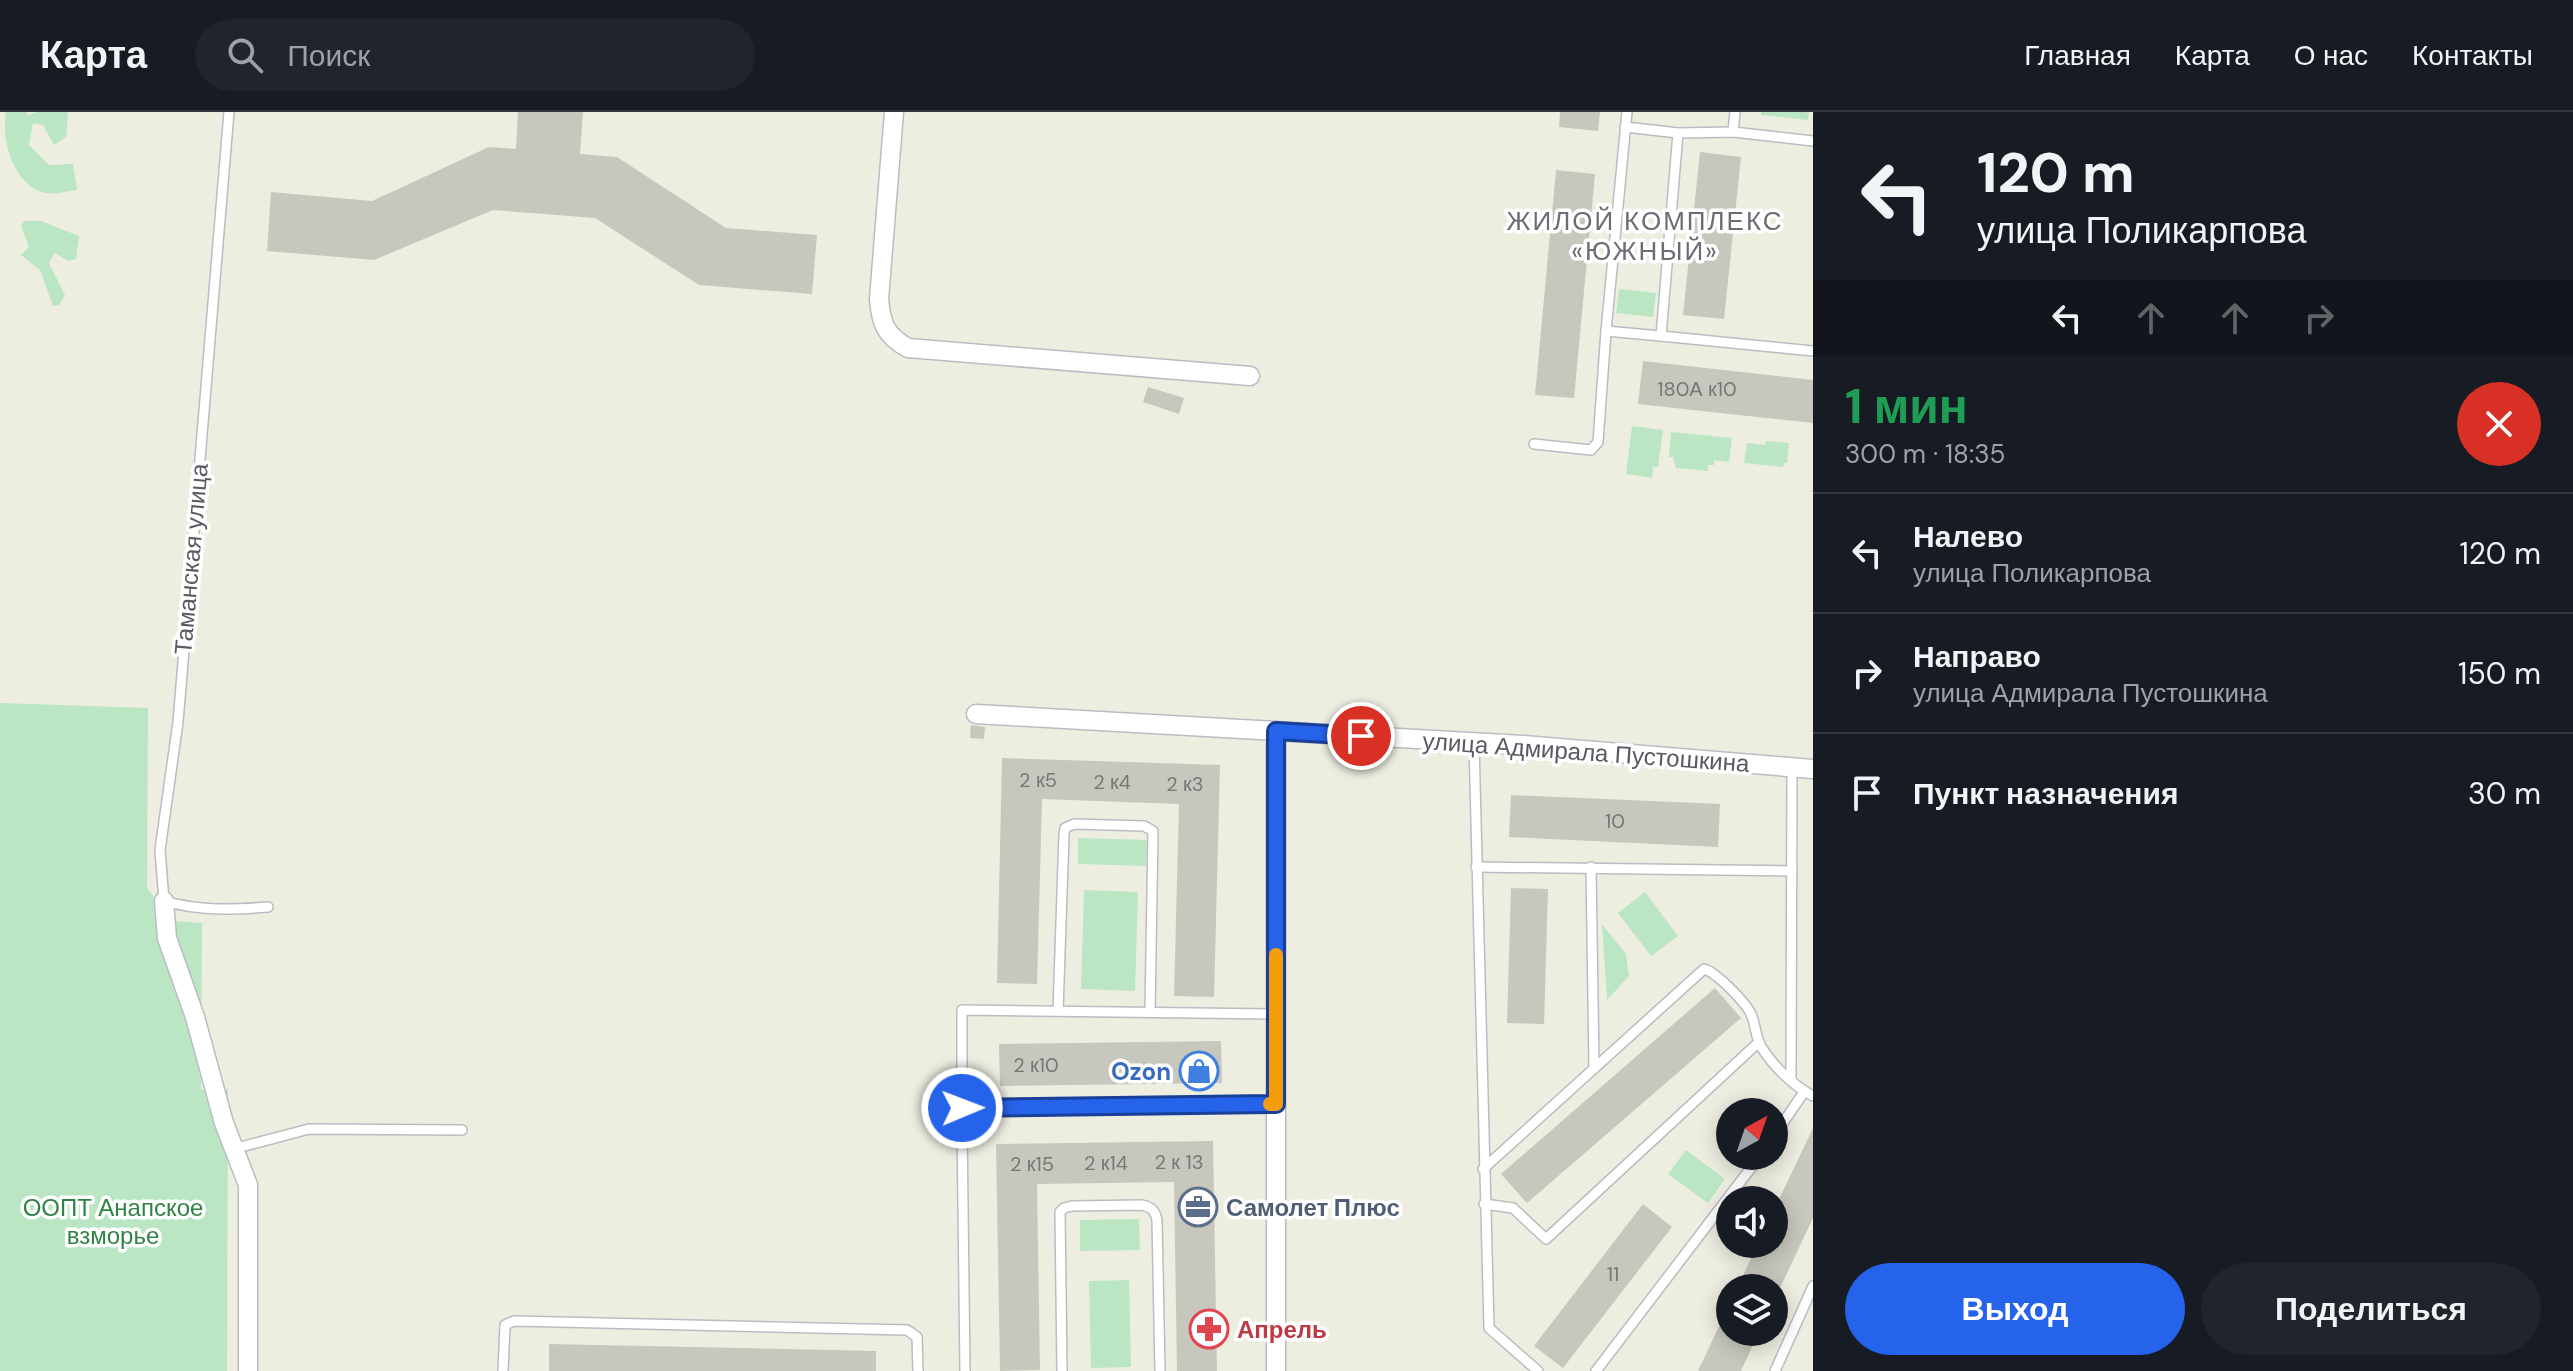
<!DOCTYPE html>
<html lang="ru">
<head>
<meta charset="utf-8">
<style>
  :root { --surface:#171b24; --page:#20242c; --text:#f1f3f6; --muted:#9ea1a6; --line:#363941; --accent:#2563eb }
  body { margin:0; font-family:"DM Sans",sans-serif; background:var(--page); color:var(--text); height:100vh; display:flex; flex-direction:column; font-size:30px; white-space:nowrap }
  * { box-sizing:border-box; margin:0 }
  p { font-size:26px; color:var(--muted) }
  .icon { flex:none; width:44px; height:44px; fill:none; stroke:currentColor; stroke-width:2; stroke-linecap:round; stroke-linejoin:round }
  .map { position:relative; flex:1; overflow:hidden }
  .drawer { display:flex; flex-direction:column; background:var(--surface); width:760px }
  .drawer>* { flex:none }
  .guide { background:#171b24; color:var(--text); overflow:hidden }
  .needle { width:52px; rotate:40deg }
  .fabs { position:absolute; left:1716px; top:986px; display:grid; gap:16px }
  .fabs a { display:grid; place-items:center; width:72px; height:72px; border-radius:50%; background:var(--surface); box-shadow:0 4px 20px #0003; font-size:40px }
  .pin { position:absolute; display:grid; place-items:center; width:68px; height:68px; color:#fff; margin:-34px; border:4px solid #fff; border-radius:50%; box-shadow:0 2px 8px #0007 }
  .me { position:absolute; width:88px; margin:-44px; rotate:89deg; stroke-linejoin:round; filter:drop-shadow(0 0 6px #0008) }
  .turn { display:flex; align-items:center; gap:28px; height:168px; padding:0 32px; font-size:36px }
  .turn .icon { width:104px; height:104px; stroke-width:2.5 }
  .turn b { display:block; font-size:56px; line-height:68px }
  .lanes { display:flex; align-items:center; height:76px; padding:0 32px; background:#0003; justify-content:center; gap:40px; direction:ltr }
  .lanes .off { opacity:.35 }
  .round { display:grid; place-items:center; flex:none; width:84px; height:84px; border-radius:42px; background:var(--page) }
  .headline { display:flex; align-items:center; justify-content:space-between; height:136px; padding:0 32px }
  h1 { font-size:48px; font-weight:700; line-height:60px; color:#1e9e55 }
  .button { display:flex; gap:16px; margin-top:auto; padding:16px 32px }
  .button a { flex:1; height:92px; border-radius:48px; background:var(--accent); color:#fff; font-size:32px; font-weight:700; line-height:92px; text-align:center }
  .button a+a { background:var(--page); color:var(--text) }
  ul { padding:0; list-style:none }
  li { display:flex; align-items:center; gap:24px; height:120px; padding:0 32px; border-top:2px solid var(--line) }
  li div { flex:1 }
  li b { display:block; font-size:30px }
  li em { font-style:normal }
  header { display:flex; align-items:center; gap:48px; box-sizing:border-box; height:112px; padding:0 40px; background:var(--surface); border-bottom:2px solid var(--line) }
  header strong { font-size:38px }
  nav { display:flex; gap:44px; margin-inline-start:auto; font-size:28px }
  .search { width:560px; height:72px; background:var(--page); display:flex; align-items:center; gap:20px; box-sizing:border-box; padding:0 28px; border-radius:44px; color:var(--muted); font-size:30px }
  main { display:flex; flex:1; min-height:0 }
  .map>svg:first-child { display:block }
  .green { fill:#bbe6c4 }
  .building { fill:#c8c7bd }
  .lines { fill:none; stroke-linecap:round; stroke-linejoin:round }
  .service-casing { stroke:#bbbcc3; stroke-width:12 }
  .minor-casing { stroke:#bbbcc3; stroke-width:21 }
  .service { stroke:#fff; stroke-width:9 }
  .minor { stroke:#fff; stroke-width:18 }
  .route-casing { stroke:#184099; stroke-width:20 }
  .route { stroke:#2563eb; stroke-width:14 }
  .slow { stroke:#f59e0b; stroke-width:14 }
  .labels { text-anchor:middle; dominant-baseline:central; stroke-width:7; stroke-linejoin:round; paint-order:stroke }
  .number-label { font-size:20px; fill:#757679 }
  .street-label { font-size:24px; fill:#595b62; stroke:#fff }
  .shop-label { font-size:24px; font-weight:bold; fill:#366cbe; stroke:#fff; text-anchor:end }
  .park-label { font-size:24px; fill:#308246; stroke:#fff }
  .service-label { font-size:24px; font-weight:bold; fill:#4e5e75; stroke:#fff; text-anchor:start }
  .health-label { font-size:24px; font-weight:bold; fill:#be3a42; stroke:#fff; text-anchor:start }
  .neighbourhood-label { font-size:26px; letter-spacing:2px; fill:#6a6d74; stroke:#fff }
</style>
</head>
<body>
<header>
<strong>Карта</strong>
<div class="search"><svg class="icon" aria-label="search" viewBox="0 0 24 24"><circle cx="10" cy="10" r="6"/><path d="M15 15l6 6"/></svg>Поиск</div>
<nav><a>Главная</a><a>Карта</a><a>О нас</a><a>Контакты</a></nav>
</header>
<main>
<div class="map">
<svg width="1813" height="1259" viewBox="0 0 1813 1259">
  <rect width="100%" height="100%" fill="#edede0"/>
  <g class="green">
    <path d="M6 0H27L28 3 38 0H68L66 25 54 33 43 13 33 11 29 33 49 53 73 52 77 78C67 79 54 83 45 81 13 72 1 29 6 0Z"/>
    <path d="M1761 0H1809L1808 8 1761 3Z"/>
    <path d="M24 109H41L79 124 76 147 68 149 55 141 49 151 65 183 59 193 53 194 40 158 21 143 29 135 21 114Z"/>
    <path d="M1619 177 1656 181 1653 205 1616 201Z"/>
    <path d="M1632 314 1663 318 1658 355H1653L1652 366 1626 362Z"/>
    <path d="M1671 320 1732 326 1729 350 1714 348V353H1708V359L1676 356 1673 345H1669Z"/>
    <path d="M1766 329 1789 331 1787 351H1784L1783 355 1744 351 1747 331 1765 333Z"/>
    <path d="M0 591 148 596 147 776 172 809 202 811 201 977H228L227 1259H0Z"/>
    <path d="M1078 726 1147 728 1146 754 1078 752Z"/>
    <path d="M1084 778 1138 780 1135 879 1081 877Z"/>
    <path d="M1645 780 1678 824 1651 844 1618 801Z"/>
    <path d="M1602 812 1626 842 1629 864 1607 888Z"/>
    <path d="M1686 1038 1725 1067 1708 1091 1668 1062Z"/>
    <path d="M1139 1107 1140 1138 1080 1139V1108Z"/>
    <path d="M1129 1168 1131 1255 1091 1256 1089 1169Z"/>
  </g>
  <g class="building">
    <path d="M518 0H583L580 42 617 45 726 116 817 123 812 182 699 173 595 106 493 98 374 148 267 139 271 80 372 89 489 35 516 37Z"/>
    <path d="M1560 0H1600L1598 19 1559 15Z"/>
    <path d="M1700 40 1741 45 1724 207 1683 203Z"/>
    <path d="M1556 58 1595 62 1574 286 1535 283Z"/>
    <path d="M1643 249 1813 268V311L1638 292Z"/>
    <path d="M1148 275 1184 286 1179 302 1143 290Z"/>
    <path d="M971 613 985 615 984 627 970 626Z"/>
    <path d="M1002 646 1220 653 1214 885 1174 884 1179 692 1042 687 1037 872 997 871Z"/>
    <path d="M1511 683 1720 692 1718 735 1509 725Z"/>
    <path d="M1511 776 1548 777 1544 912 1507 911Z"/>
    <path d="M1715 876 1741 906 1527 1091 1501 1062Z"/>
    <path d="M1221 929 1222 971 1000 974 999 932Z"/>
    <path d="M1813 1016V1106L1780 1176H1737L1758 1132H1774V1098Z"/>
    <path d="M1213 1029 1217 1259H1177L1174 1070 1037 1072 1040 1258 1000 1259 996 1032Z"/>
    <path d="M1643 1092 1672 1115 1563 1256 1534 1234Z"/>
    <path d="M1730 1191V1220H1759L1741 1259H1698Z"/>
    <path d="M549 1232 876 1239V1259H549Z"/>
  </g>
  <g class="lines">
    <defs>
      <g id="service">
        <path d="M229 0 178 610 160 738 164 789C200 799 231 798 268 795"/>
        <path d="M1625 15 1678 21 1733 20 1813 29"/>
        <path d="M1733 20 1735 0"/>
        <path d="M1606 219 1661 224 1678 21"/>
        <path d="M1661 224 1813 239"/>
        <path d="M1534 332 1591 338 1598 330 1606 219 1627 0"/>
        <path d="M1474 631 1489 1216 1538 1259"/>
        <path d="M1476 755 1792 759"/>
        <path d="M1591 755 1594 955"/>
        <path d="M1058 899 1064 722 1065 716 1074 712 1144 714 1153 719 1150 900"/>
        <path d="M1276 902 962 898V996L1276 992"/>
        <path d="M1791 968 1792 655"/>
        <path d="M962 1012 965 1259"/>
        <path d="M1774 1024 1804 980"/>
        <path d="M233 1037 309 1017 462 1018"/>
        <path d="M1483 1057 1704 857C1716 860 1743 888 1750 900 1756 911 1755 926 1762 936 1773 954 1795 975 1813 984"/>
        <path d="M1484 1092 1513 1096 1546 1127 1759 930"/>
        <path d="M503 1259 505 1213 514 1209 907 1218 917 1225 918 1259"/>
        <path d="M1062 1259 1060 1100 1064 1096 1072 1094 1142 1093C1151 1095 1155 1098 1157 1108L1160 1259"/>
        <path d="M1596 1259 1760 1044"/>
        <path d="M1775 1259 1813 1174"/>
      </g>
      <g id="minor">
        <path d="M894 0 879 187C881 212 886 224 908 236L1250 264"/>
        <path d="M976 602 1523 633 1813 657"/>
        <path d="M1276 619V1259"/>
        <path d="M164 789 167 826 195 905 224 1011 248 1073V1259"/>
      </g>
    </defs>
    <use href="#service" class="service-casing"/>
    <use href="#minor" class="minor-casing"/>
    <use href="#service" class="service"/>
    <use href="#minor" class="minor"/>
  </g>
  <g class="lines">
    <defs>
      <path id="route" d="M962 996 1276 992V619L1361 624"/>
    </defs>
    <use href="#route" class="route-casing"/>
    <use href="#route" class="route"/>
    <path class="slow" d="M1270 992H1276V843"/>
  </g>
  <defs>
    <symbol id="shop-ring" viewBox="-11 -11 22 22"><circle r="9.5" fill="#fff" stroke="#3f7fe0" stroke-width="1.5"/><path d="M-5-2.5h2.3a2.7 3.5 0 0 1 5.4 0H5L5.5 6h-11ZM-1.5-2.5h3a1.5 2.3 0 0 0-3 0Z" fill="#3f7fe0"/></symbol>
    <symbol id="office-ring" viewBox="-11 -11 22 22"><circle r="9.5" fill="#fff" stroke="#5c6f8a" stroke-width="1.5"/><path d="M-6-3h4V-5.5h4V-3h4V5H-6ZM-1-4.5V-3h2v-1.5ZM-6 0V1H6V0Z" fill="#5c6f8a"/></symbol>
    <symbol id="pharmacy-ring" viewBox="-11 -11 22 22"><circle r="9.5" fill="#fff" stroke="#e0444e" stroke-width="1.5"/><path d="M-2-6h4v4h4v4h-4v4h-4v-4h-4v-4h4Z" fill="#e0444e"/></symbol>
  </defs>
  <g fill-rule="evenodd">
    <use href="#shop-ring" x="1177" y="937" width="44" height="44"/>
    <use href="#office-ring" x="1176" y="1073" width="44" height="44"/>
    <use href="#pharmacy-ring" x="1187" y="1195" width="44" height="44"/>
  </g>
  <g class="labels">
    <g class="number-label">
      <text x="1697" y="277">180А к10</text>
      <text x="1038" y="668">2 к5</text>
      <text x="1112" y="670">2 к4</text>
      <text x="1185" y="672">2 к3</text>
      <text x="1615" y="709">10</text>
      <text x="1036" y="953">2 к10</text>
      <text x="1179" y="1050">2 к 13</text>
      <text x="1106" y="1051">2 к14</text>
      <text x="1032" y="1052">2 к15</text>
      <text x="1613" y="1162">11</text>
    </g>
    <g class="street-label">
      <text transform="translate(191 447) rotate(-85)">Таманская улица</text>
      <text transform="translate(1586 640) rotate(4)">улица Адмирала Пустошкина</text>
    </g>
    <g class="shop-label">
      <text x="1171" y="959">Ozon</text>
    </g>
    <g class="park-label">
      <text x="113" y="1095">ООПТ Анапское<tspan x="113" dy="28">взморье</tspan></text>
    </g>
    <g class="service-label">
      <text x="1226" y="1095">Самолет Плюс</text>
    </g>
    <g class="health-label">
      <text x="1237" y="1217">Апрель</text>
    </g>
    <g class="neighbourhood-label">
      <text x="1645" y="109">ЖИЛОЙ КОМПЛЕКС<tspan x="1645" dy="30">«ЮЖНЫЙ»</tspan></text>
    </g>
  </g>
</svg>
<div class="fabs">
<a><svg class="needle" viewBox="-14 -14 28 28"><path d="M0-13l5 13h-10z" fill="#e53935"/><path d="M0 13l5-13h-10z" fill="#9ea1a6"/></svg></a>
<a><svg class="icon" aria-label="sound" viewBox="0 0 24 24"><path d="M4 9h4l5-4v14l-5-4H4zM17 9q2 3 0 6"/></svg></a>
<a><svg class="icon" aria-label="layers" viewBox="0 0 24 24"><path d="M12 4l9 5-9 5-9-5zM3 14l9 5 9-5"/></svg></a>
</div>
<div class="pin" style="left:1361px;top:624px;background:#d93025"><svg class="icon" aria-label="arrive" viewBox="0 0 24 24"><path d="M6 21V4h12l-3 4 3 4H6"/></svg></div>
<svg class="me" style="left:962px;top:996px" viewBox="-20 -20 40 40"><circle r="17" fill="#2563eb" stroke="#fff" stroke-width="3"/><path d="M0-11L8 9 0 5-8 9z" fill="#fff"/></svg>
</div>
<section class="drawer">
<div class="guide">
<div class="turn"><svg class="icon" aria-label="left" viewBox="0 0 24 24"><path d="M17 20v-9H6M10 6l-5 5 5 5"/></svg><div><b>120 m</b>улица Поликарпова</div></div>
<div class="lanes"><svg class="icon" aria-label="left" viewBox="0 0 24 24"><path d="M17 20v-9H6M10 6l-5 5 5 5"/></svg><svg class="icon off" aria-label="ahead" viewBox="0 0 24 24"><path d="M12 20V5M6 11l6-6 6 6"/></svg><svg class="icon off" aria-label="ahead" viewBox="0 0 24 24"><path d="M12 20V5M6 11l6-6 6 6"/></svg><svg class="icon off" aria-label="right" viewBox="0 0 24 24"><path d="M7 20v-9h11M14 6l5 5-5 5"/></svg></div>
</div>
<div class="headline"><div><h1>1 мин</h1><p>300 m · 18:35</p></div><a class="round" style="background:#d93025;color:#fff"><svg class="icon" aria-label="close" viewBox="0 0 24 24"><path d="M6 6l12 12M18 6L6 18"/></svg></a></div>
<ul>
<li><svg class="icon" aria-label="left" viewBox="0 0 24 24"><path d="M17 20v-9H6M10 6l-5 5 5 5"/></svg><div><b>Налево</b><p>улица Поликарпова</p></div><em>120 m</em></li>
<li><svg class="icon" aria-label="right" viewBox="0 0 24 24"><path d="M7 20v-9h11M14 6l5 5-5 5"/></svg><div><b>Направо</b><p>улица Адмирала Пустошкина</p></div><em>150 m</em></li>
<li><svg class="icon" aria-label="arrive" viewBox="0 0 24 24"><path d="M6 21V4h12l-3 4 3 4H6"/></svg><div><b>Пункт назначения</b></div><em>30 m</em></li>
</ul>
<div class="button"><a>Выход</a><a>Поделиться</a></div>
</section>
</main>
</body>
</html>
